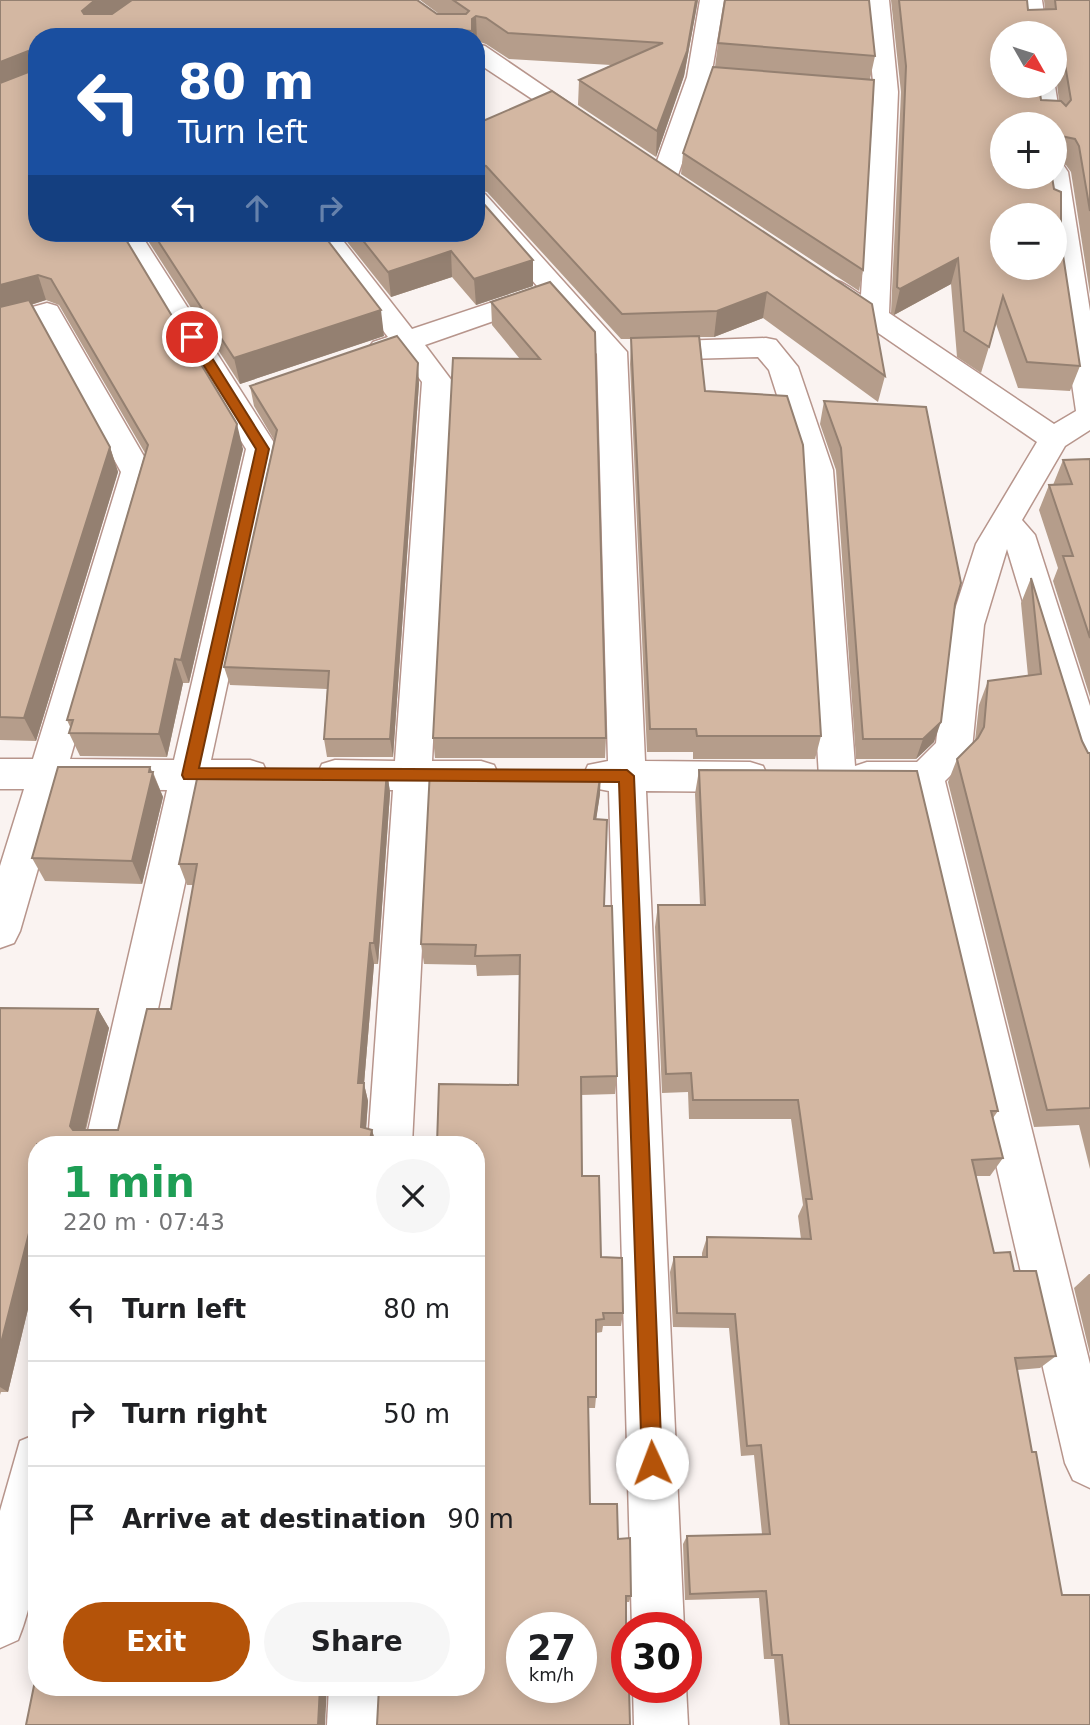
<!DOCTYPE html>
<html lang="en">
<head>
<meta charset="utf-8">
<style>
  :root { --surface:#fff; --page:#f6f6f6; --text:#202124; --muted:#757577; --line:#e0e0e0; --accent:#b45309 }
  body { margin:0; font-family:"DejaVu Sans",sans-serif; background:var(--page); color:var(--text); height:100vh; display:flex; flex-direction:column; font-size:26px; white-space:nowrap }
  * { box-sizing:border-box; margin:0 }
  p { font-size:23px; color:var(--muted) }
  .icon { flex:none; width:38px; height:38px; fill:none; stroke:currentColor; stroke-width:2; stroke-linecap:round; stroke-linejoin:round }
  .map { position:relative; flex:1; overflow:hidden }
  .side { position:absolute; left:28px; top:1136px; width:457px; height:560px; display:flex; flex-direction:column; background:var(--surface); border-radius:28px; box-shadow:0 4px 18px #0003 }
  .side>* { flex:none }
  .top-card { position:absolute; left:28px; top:28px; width:457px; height:214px; border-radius:28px; box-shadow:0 4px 18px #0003; background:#1a4fa0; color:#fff; overflow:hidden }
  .needle { width:46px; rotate:129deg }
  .tools { position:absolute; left:990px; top:21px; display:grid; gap:14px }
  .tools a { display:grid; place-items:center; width:77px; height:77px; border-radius:50%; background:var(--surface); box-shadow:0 4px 18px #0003; font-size:35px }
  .speed { position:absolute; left:506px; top:1612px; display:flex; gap:14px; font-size:35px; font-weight:700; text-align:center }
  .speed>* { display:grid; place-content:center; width:91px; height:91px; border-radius:50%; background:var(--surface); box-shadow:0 4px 18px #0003; line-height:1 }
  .speed small { font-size:18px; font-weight:400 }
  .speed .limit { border:10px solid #d22; background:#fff; color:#111 }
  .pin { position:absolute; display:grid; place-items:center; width:60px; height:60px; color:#fff; margin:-30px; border:4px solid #fff; border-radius:50%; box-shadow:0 2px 7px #0007 }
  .me { position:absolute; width:77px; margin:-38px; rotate:358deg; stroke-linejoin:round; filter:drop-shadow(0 0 5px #0008) }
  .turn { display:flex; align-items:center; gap:24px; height:147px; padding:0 35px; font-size:32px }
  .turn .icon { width:91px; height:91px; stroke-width:2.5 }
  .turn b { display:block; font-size:49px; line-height:60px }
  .lanes { display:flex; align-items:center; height:66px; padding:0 35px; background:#0003; justify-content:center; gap:35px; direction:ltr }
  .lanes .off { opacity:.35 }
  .round { display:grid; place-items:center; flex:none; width:74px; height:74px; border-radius:37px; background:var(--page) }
  .summary { display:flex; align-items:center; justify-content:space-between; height:119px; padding:0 35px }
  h1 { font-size:42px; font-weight:700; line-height:52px; color:#1e9e55 }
  .primary-button { display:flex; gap:14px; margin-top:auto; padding:14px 35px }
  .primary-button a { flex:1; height:80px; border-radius:42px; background:var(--accent); color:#fff; font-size:28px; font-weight:700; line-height:80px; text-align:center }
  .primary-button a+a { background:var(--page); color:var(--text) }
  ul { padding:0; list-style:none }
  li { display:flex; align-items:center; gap:21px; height:105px; padding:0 35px; border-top:2px solid var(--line) }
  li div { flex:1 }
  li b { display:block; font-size:26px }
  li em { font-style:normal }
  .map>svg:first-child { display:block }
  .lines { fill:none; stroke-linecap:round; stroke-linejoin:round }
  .street-casing { stroke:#b7958c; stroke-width:3 }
  .street { fill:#fff; fill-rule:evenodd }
  .wall { fill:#b59d8b; fill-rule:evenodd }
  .shaded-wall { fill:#948071 }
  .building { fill:#d3b7a2; stroke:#948071; stroke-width:2; fill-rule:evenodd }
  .route { fill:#b45309; stroke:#753606; stroke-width:2 }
</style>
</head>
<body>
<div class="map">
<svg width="1090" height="1725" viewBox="0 0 1090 1725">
  <rect width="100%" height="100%" fill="#faf3f1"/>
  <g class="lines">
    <defs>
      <g id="street">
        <path d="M700 0H724L712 71 770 77 773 82 770 87 761 89 709 85 678 175 674 181H656L652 175 687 77Z"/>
        <path d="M865 0H889L898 92 889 313 1054 424 1076 411 1055 268V215H1048L1043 177H1055V164L1064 166 1068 172 1090 311V430L1065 446 1022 520 1035 535 1090 706V778L1077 773 1072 763 1007 549 984 625 972 749 967 759 945 781 1090 1364V1488L1073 1480 1065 1463 910 792H867L852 784 837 792 824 788 819 777 801 470 769 370 758 357 649 360 639 358 634 351 639 344 649 342 766 338 776 340 798 367 833 470 855 766 867 762H917L936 743 950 625 976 544 1037 442 820 293 816 287 820 281C837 276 847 286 861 295L874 92Z"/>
        <path d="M1018 0H1042L1047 33H1023Z"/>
        <path d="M476 44 485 46 598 123 594 128H576L476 62Z"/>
        <path d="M1031 86H1055L1061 124 1057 129 1055 124H1035Z"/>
        <path d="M476 192 485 194 627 352 645 761 750 762 763 766 768 777 763 788 750 792 646 791 684 1628H632L609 791 588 787 583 776 588 765 608 761 597 354 551 301 425 345 452 381 432 761H481L494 765 499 776 494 787 481 791H430L412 1144H368L393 790H335L322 786 317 775 322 764 335 760 395 761 422 382 400 353 383 358 373 356 368 349 373 342 388 337 309 233H337L412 329 538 287 476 216Z"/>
        <path d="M114 233H140L278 449 211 760H250L263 764 268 775 263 786 250 790H205L129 1144H85L167 790 61 789 20 931 14 943 0 948V866L24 789H0V759H33L121 472 39 323 0 334V316L47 303 57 306 153 472 70 759 174 760 246 449Z"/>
        <path d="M37 1434C37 1502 45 1575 18 1640L0 1648V1511L20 1441Z"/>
        <path d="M686 1686 688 1725H634L633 1687Z"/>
        <path d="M329 1687H383L381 1725H327Z"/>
      </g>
    </defs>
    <use href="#street" class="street-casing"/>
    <use href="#street" class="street"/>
  </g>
  <g class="wall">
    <path d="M0 0 437 14H439L420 0H698L684 76 656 157 578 105 579 80 611 65 509 59 486 44 477 41 476 37H37V233L243 449 189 683H183L167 757 80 756 69 733 71 729 67 720 145 453 59 305 46 300 31 305 110 447 118 472 36 741 0 740Z"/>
    <path d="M891 0H1027L1028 10 1045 9 1044 0H1090V294L1071 172 1066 165 1056 163 1055 165V124H1003L1061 242 1080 366 1070 391 1018 388 996 324 981 373 957 357 951 284 894 315 891 313 901 92ZM1003 33H1055V84H1057L1059 101 1041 100Z"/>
    <path d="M718 43 875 56 870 79 863 270 859 291 681 174 683 153 715 67Z"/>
    <path d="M552 91 885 376 878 402 763 318 714 337H700L705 391 821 736 815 759H693V752H647L630 364 631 339H621L487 192 476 190V124Z"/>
    <path d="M143 233H322L384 336 240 384Z"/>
    <path d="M340 233H476L533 286 476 305 452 277 391 297Z"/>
    <path d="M550 282 606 738 605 758H435L433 738 520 359 492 325 491 302Z"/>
    <path d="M419 383 393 757H327L324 739 327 689 230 685 224 667 274 440 254 406 250 386Z"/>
    <path d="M824 401 955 604 934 742 916 759H856L836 470 820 424Z"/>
    <path d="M1090 459V697L1053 581 1058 568 1039 510 1049 485H1053L1063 460Z"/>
    <path d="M1031 578 1082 741 1088 753H1090V1169L1079 1125 1034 1127 948 782 957 759 975 741 979 705 988 681 1028 676 1021 603Z"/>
    <path d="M387 770 390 793 378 964H374L364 1084 368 1101 366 1128 372 1130 376 1144H37V1272L8 1392H1L0 1395V1008L98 1009 109 1028 86 1130H118L171 1009 193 885H187L179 864 319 775Z"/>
    <path d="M699 770 998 1111 993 1118 1003 1158 990 1176H976L994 1253 1014 1271 1056 1356 1040 1368 1017 1370 1032 1452 1090 1725H780L774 1659H764L759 1598 685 1600 683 1544 687 1536 762 1534 754 1455 741 1456 729 1328 673 1327 670 1272 674 1257H702V1253L707 1237 801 1239 798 1216 803 1205 791 1119H689L688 1092 662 1093 655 927 658 905H700L695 794Z"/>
    <path d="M153 772 163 797 142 884 45 881 32 858Z"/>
    <path d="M600 794 596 819 604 906 617 1076 615 1094 581 1095 582 1176 601 1257 623 1313 621 1326H603L602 1332 596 1333V1397L595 1408H589L590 1504 618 1539 631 1596 629 1602H626L377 1725 518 1085 520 975 477 976 476 965 424 964 421 944Z"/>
    <path d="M1089 1274H1090V1354L1074 1288Z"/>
  </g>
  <g class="shaded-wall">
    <path d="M95 0H148L88 37 82 11Z"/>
    <path d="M696 0H698L684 76 656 157 657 131Z"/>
    <path d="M476 16 477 41 476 42V37H473L472 19Z"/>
    <path d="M460 30V37H446Z"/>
    <path d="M28 51 36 77 0 91V62Z"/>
    <path d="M1061 149 1055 165V150Z"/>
    <path d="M451 251 452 277 391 297 388 272Z"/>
    <path d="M958 258 951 284 894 315 900 289Z"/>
    <path d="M533 260V286L476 305 474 279Z"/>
    <path d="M38 275 46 300 0 314V285Z"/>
    <path d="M767 292 763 318 714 337 717 311Z"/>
    <path d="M381 310 384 336 240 384 234 358Z"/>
    <path d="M418 363 419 383 393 757 390 739Z"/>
    <path d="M237 424 243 449 189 683 181 660Z"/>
    <path d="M110 447 118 472 36 741 24 718Z"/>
    <path d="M175 659 183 683 167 757 159 734Z"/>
    <path d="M941 722 934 742 916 759 923 739Z"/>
    <path d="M150 767 163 797 142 884 132 861Z"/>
    <path d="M387 770 390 793 378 964 374 943Z"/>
    <path d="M601 771 600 794 593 841 594 819Z"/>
    <path d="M370 943 374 964 364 1084 368 1101 365 1144 361 1127 358 1083Z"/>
    <path d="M98 1009 109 1028 82 1143 70 1126Z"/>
    <path d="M372 1130 376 1144H369Z"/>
    <path d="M29 1233 37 1241V1272L8 1392 0 1387V1347Z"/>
    <path d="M320 1687H327L325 1725H318Z"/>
  </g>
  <g class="building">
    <path d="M0 0H95L82 11 84 14H112L132 0H417L437 14H466L469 11 453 0H696L687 51 657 131 579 80 663 43 508 33 486 18 476 16 472 19V31L460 30 446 37H37V233H122L237 424 181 660 175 659 159 734 69 733 73 720H67L148 445 51 279 38 275 0 285V83L31 71 32 53 28 51 0 62Z"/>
    <path d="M725 0H869L875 56 718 43Z"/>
    <path d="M899 0H1027L1028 10 1056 9 1055 0H1090V211L1079 146 1075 139 1061 136V149L1055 150V124H1003V177H1052L1054 189 1061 192V242L1080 366 1027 362 1003 296 989 347 964 331 958 258 900 289 897 287 906 66ZM1003 33H1055V58H1064L1071 100 1066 106 1061 101 1041 100 1039 86H1003ZM1003 215H1055V268H1003Z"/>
    <path d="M713 67 874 80 863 270 683 153Z"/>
    <path d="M552 91 872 304 885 376 767 292 717 311 622 314 486 166 476 164V124Z"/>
    <path d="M476 195 533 260 474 279 451 251 388 272 357 233H476Z"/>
    <path d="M153 233H322L381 310 234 358Z"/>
    <path d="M550 282 595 332 606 738H433L453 358 540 359 491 302Z"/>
    <path d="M29 300 110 447 24 718 0 717V307Z"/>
    <path d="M397 336 418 363 390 739H324L329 671 224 667 277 430 250 386Z"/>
    <path d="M699 336 705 391 787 396 803 445 821 736H697L696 729H650L631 338Z"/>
    <path d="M824 401 926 407 961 583 955 604 941 722 923 739H863L841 448Z"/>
    <path d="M1090 459V638L1063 556H1073L1049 485 1072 484 1063 460Z"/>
    <path d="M1031 578 1082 741 1088 753H1090V1108L1047 1110 957 759 978 738 984 727 988 681 1041 674Z"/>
    <path d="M58 767H150L149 772H153L132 861 32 858Z"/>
    <path d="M320 770H387L374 943H370L358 1083H364L361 1127 372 1130 369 1144H37V1233H29L0 1347V1008L98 1009 70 1126 73 1130H118L147 1009H171L197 864H179L198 774 319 775Z"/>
    <path d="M430 770 601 771 594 819 607 820 604 906H612L617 1076 581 1077 582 1176H599L601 1257 622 1258 623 1313H603L604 1319 596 1320V1397H588L590 1504H617L618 1539 630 1538 631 1596H626V1687H629L630 1725H377L379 1687H476V1144H437L439 1084 518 1085 520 955 475 956 476 945 421 944ZM522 1628H581V1687H522Z"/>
    <path d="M699 770 917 771 998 1111H991L1003 1158 972 1160 994 1253 1010 1252 1014 1271H1036L1056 1356 1015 1358 1032 1452H1036L1062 1595H1090V1725H789L782 1655H772L766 1591 690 1594 687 1536 770 1534 761 1445 747 1446 735 1314 677 1313 674 1257H707V1237L811 1239 806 1199H812L798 1100H693L691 1073 666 1074 658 905H705Z"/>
    <path d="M37 1671V1687H320L318 1725H26Z"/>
  </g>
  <path class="route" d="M188 334H197L269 449 199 768 627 770 634 776 662 1463 659 1470 652 1473 645 1470 642 1463 619 782 184 779 182 775 256 449 186 337Z"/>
</svg>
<div class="tools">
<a><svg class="needle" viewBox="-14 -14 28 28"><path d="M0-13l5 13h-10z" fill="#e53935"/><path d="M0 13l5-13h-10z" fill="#757577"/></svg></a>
<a>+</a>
<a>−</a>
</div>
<div class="speed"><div>27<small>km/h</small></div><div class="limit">30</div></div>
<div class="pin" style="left:192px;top:337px;background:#d93025"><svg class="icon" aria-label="arrive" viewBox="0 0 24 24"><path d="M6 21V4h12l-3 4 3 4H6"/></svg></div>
<svg class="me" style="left:652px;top:1463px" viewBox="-20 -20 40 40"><circle r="19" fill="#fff"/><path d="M0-13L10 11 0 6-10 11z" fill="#b45309"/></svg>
<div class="top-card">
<div class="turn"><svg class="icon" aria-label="left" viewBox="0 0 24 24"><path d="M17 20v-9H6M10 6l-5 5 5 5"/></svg><div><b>80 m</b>Turn left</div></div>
<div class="lanes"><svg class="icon" aria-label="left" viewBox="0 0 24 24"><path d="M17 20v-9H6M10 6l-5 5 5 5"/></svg><svg class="icon off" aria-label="ahead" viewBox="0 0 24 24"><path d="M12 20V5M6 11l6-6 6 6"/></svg><svg class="icon off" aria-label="right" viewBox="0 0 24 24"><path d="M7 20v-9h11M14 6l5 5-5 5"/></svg></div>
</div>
<section class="side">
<div class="summary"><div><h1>1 min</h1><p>220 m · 07:43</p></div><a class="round"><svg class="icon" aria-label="close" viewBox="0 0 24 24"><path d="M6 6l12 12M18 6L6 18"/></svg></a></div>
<ul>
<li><svg class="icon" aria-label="left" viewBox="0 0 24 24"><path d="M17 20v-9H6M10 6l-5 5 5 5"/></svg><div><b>Turn left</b></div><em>80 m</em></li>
<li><svg class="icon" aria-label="right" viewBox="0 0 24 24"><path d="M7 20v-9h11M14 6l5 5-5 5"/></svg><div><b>Turn right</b></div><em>50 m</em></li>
<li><svg class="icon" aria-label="arrive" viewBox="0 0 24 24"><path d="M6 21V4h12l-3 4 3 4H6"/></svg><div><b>Arrive at destination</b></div><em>90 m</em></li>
</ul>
<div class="primary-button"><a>Exit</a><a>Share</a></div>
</section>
</div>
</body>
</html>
